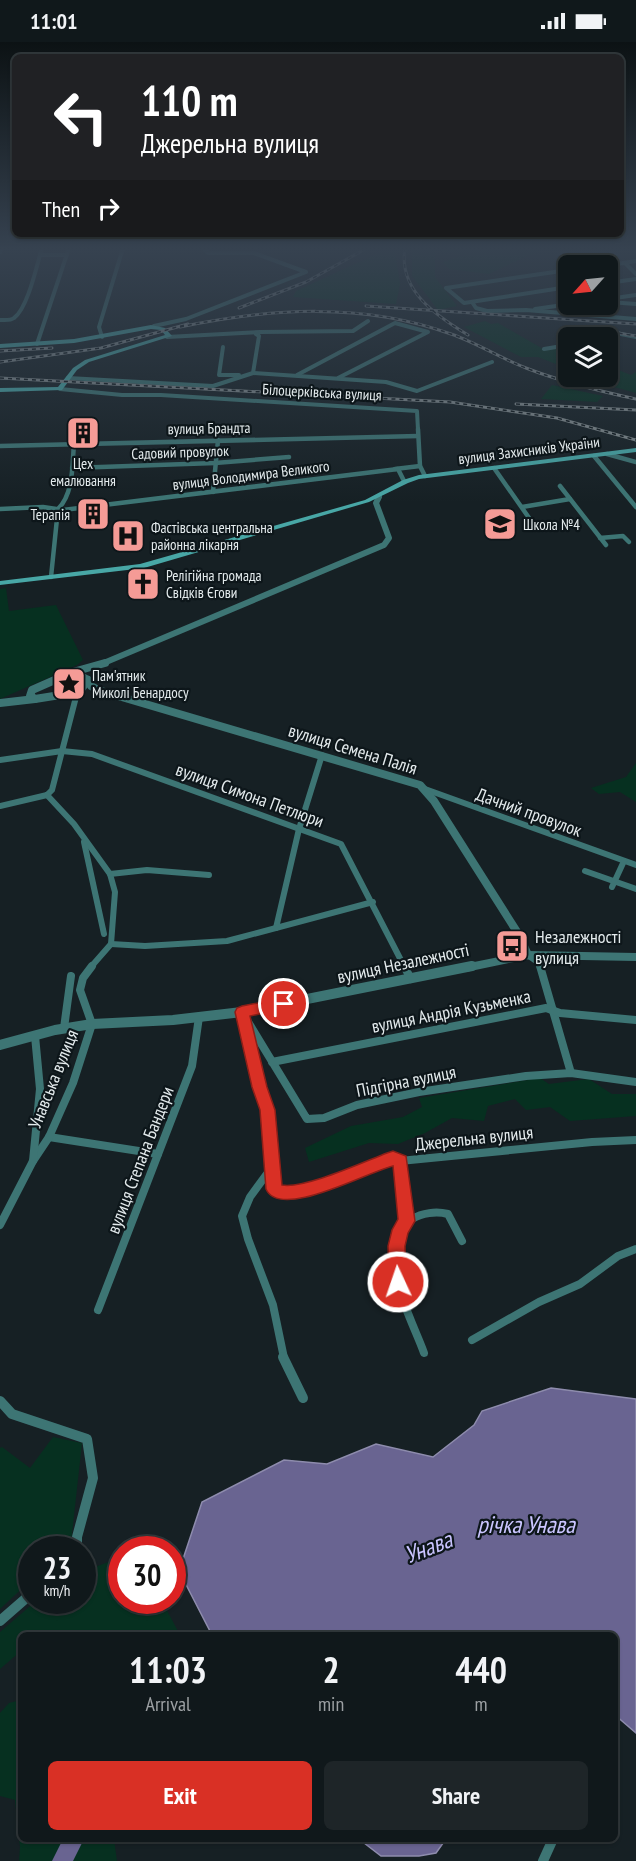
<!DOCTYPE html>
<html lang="en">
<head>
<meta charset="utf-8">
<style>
  :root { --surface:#10181b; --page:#1e2528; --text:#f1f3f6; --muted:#9ca0a3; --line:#30373a; --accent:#d93025 }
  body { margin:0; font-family:"PT Sans Narrow",sans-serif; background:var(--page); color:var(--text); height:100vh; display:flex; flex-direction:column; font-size:22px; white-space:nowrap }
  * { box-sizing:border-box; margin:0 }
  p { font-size:20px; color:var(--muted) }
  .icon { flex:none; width:33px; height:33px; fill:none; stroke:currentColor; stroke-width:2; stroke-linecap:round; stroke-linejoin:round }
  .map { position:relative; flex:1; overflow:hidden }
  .side { position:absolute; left:18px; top:1590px; width:600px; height:210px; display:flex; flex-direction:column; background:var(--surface); border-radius:9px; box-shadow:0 2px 4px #0004,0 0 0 2px var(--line) }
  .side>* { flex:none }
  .hud { position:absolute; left:12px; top:12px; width:612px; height:183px; border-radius:9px; box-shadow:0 2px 4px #0004,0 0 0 2px var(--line); background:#202124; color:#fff; overflow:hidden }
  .needle { width:39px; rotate:243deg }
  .fabs { position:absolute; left:558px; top:213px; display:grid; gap:12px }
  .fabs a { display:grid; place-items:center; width:60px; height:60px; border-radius:9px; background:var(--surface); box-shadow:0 2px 4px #0004,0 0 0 2px var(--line); font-size:30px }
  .speed { position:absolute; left:18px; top:1494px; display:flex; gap:12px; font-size:30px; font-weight:700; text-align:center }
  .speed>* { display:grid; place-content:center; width:78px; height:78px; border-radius:50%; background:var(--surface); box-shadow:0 2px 4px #0004,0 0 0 2px var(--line); line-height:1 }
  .speed small { font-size:15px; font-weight:400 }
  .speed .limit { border:9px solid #d22; background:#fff; color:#111 }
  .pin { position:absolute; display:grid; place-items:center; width:51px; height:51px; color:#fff; margin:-26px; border:3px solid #fff; border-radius:50%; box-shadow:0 2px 6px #0007 }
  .me { position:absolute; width:66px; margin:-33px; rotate:357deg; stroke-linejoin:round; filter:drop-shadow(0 0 4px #0008) }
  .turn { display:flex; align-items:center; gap:21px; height:126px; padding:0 30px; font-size:27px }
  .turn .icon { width:78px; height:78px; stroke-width:2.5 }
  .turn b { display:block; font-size:42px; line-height:51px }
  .then { display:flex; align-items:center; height:57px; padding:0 30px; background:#0003; gap:12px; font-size:22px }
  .eta { display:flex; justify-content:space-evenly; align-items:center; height:102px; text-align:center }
  .eta b { font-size:36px; font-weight:600; line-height:42px }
  .primary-button { display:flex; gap:12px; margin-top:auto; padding:12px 30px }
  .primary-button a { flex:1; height:69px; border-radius:9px; background:var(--accent); color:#fff; font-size:24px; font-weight:600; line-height:69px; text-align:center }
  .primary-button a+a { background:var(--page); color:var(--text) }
  .status { display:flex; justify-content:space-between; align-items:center; height:42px; padding:0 30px; background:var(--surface); direction:ltr }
  .status svg { height:16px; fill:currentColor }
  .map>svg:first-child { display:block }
  .green { fill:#063020 }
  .water { fill:#696491; stroke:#8e8cad; stroke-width:1.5 }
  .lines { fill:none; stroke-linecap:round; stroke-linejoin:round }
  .river { fill:#696491; fill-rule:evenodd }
  .minor-far4 { stroke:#3d7574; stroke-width:4 }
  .minor-far3 { stroke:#3d7574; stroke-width:4.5 }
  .minor-far2 { stroke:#3d7574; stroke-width:6 }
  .minor-far1 { stroke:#3d7574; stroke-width:8 }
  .minor { stroke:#3d7574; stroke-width:10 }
  .tertiary-far2 { stroke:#3d7574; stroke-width:6 }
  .tertiary-far1 { stroke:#3d7574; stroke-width:8 }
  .tertiary { stroke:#3d7574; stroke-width:10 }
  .secondary { fill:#48a7a6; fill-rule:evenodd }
  .rail-casing { stroke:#818a8c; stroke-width:3 }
  .rail { stroke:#0d161a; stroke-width:1.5; stroke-dasharray:4; stroke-linecap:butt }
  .route { fill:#d93025; stroke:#8d1f18; stroke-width:1.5 }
  .labels { text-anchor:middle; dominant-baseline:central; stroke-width:4.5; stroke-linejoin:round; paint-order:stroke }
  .far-street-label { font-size:15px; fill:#e4ebed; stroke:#0d161a }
  .far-poi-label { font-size:15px; fill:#e4ebed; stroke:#0d161a; text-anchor:start }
  .street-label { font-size:18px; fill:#e4ebed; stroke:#0d161a }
  .poi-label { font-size:18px; fill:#e4ebed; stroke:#0d161a; text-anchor:start }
  .near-water-label { font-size:24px; font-style:italic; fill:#cac5ff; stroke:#0d161a }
</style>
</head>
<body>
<div class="status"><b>11:01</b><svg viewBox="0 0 49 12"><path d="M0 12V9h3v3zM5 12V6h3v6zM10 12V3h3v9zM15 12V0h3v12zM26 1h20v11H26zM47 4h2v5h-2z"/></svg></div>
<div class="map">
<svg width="636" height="1819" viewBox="0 0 636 1819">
  <rect width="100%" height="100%" fill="#162024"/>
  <g class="green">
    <path d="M412 206H435V235L457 264 438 268 412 234Z"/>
    <path d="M440 206H544L489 232 449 227 443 220 463 213 441 209Z"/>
    <path d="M383 209 395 210 400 242 396 262 293 255 296 249Z"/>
    <path d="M485 279 491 282 498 281 545 308 559 306 568 309V325L561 324 538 315H521L464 285Z"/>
    <path d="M608 324 631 333 636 330V351L585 337 581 335 608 334Z"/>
    <path d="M552 343 603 354 597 360 541 357Z"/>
    <path d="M6 546 9 569 56 563 83 618 77 623 0 657V547Z"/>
    <path d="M636 721V760L620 750 599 752 591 746 626 735Z"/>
    <path d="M540 1036 549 1042 589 1037 612 1052H636V1074L570 1079 550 1065 526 1068 515 1057 488 1064 484 1079 452 1076 425 1091 398 1102 369 1101 309 1120 305 1106 351 1084 403 1075 422 1065 419 1056Z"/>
    <path d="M53 1395 82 1401 71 1501 63 1507 32 1508 31 1538 0 1567V1406L2 1405 30 1426Z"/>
    <path d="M121 1515 122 1558 162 1559 180 1593H45L43 1590 39 1593H21V1609L0 1627V1590L36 1559 82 1558 83 1524 90 1527Z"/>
    <path d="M21 1658V1797H114L117 1819H19L20 1805 15 1758 0 1754V1671L9 1661Z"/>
  </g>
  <g class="water">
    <path d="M551 1346 636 1357V1691L615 1673V1593H212L179 1529 202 1460 284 1418 327 1422 376 1402 433 1415 474 1383 482 1369Z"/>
    <path d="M359 1797H446L436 1811 419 1814H381Z"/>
  </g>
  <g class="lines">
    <path class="river" d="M63 1797H84L73 1819H52Z"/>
    <g class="minor-far4">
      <path d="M0 210 2 206"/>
      <path d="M40 213H67"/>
      <path d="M625 221 636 232"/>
      <path d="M604 224 636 219"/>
      <path d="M568 228 446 246 464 261 568 245"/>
      <path d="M608 241 636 237"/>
      <path d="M608 257 636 253"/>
      <path d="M472 260 476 266 487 269 526 268 636 277"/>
      <path d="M609 260 636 262"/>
      <path d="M535 267 570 262"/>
      <path d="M0 278C5 278 10 279 14 276 28 266 37 222 42 206"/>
      <path d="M154 284 186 277 306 230 254 211H208L203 206"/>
      <path d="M102 295 99 285 123 206"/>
      <path d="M167 295 260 290 353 289 368 279"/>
      <path d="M601 296 616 291 636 295"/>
      <path d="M37 302 69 206"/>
      <path d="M223 305 219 333H239"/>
      <path d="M544 307 568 303"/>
      <path d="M253 331 386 340 417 349 492 320"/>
      <path d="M297 333 395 281 428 290 338 336"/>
      <path d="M68 336 213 344 253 331 259 294 256 292"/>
      <path d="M60 347 122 353H161L417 369 418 388"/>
    </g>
    <g class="minor-far3">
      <path d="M418 387 420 424 425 434"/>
      <path d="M0 404 418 394"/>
      <path d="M607 412 636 420"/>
      <path d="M594 414 636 465"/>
      <path d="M72 426 215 421 289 415"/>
      <path d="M494 426 534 483"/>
      <path d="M395 427 420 424"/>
      <path d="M560 444 606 503"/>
      <path d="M213 450 218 398"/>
      <path d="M522 465 570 457"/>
      <path d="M0 467 43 465 63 468 398 427 404 439"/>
      <path d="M600 496 623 494 629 500"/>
      <path d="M51 535 58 467C74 451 72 423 74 402"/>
    </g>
    <g class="minor-far2">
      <path d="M0 718 62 709 92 712 341 802 405 926"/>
      <path d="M425 747 636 823"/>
      <path d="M47 753 52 748 77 651"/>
      <path d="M47 753 74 782 110 832 115 850 111 902 90 926"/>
      <path d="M0 764 47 753"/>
      <path d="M84 800 104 892"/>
      <path d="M585 829 636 847"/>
      <path d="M110 832 147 828 209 833"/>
      <path d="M612 845 624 819"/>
      <path d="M276 886 299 787 322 713"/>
      <path d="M111 902 145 904 227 899 373 860"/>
      <path d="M529 914 539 921 540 926"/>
    </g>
    <g class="minor-far1">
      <path d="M404 924 411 937"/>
      <path d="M540 924 571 1031"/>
      <path d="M242 970 307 1077 324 1076 357 1063 419 1050 526 1034 571 1031 636 1040"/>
      <path d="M244 978 259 1045 268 1068 272 1125 250 1155 242 1174 248 1197 273 1263 284 1316"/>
      <path d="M64 986 71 934"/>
      <path d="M272 1020 546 966 560 971 636 978"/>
      <path d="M49 1095 158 1112"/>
      <path d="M33 1119 49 1095 73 1041 92 982 80 948 83 936 92 924"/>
      <path d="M400 1119 407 1179"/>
      <path d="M272 1125C273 1139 271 1150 287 1152L349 1134 393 1116 400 1119 592 1100 636 1098"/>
      <path d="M0 1183 33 1119 40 1047 35 994"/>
      <path d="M98 1268 192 1024 199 975"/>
      <path d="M472 1298 539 1260 580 1242 618 1214 636 1207"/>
      <path d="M424 1311C413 1279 369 1202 412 1177 422 1171 436 1169 448 1172L462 1199"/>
    </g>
    <g class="minor">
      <path d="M283 1315 303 1356"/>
      <path d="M0 1359 12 1372 87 1397 93 1436 77 1495V1508"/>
      <path d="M0 1579 32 1551"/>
      <path d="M543 1819 553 1797"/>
    </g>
    <path class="tertiary-far2" d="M99 623 384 503 389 496 376 461 379 455"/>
    <g class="tertiary-far1">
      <path d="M73 630 88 638 79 650 35 657 30 654 32 648Z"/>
      <path d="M73 630 105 621"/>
      <path d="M88 638 91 644 98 648 420 743 434 759 519 893 528 913"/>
      <path d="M0 661 35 657"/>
      <path d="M465 926 528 913 636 915"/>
    </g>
    <path class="tertiary" d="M0 1003 55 988 92 982 173 978 242 970 472 924"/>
    <g class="secondary">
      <path d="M151 283 165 286 172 294 89 320 77 328 62 348 0 350V346L58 345 73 326 85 318 165 293 161 288 151 287 74 301 0 306V302L74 297Z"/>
      <path d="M636 406V410L419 437 408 441 369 460 144 526 0 543V539L140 522 365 458 403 438 419 433Z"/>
    </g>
    <defs>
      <g id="rail">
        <path d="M405 206C398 248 435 273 468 293"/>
        <path d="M366 264 636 282"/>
        <path d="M239 266 306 240 367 206"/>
        <path d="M180 285C270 266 363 260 451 292 477 301 500 316 526 326 562 340 599 349 636 357"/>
        <path d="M595 287 636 294"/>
        <path d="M0 309 52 306"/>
        <path d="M0 320 101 306 188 282"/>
        <path d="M0 336 450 360 557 376 636 398"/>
        <path d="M516 362 636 368"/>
      </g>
    </defs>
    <use href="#rail" class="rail-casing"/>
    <use href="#rail" class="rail"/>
  </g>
  <linearGradient id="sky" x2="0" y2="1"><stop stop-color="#0c1214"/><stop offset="0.45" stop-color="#364250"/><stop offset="1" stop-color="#364250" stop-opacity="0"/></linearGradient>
  <rect width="636" height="460" fill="url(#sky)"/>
  <path class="route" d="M284 956 289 958 291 962 289 966 250 974 267 1045 275 1068 282 1143C305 1147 363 1120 387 1111L393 1109 406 1114 415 1179 408 1191 405 1204 406 1240 404 1246 398 1248 392 1246 389 1240 388 1204 392 1188 398 1177 393 1124C369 1129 280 1179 266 1147L260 1068 252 1045 235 970 237 966 242 964Z"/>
  <defs>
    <symbol id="building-square" viewBox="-11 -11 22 22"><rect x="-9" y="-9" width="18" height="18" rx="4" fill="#f59b96" stroke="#0d161a"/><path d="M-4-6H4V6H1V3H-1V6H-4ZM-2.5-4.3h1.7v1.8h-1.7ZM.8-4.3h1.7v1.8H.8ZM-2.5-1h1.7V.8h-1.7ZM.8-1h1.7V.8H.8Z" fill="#111"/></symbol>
    <symbol id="school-square" viewBox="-11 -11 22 22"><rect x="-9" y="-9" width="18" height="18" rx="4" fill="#f59b96" stroke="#0d161a"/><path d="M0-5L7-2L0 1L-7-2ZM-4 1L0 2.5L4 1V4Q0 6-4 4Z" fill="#111"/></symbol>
    <symbol id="hospital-square" viewBox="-11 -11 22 22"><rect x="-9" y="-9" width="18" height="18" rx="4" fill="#f59b96" stroke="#0d161a"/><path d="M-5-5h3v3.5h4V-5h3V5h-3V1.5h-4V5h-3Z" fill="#111"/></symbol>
    <symbol id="church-square" viewBox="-11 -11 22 22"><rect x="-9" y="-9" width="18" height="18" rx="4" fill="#f59b96" stroke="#0d161a"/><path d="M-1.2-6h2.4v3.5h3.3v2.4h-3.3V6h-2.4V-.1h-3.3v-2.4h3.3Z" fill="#111"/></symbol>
    <symbol id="sight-square" viewBox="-11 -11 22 22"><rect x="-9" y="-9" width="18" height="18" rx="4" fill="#f59b96" stroke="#0d161a"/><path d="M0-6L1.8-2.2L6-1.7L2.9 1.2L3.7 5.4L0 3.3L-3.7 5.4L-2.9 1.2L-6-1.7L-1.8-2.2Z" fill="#111"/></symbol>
    <symbol id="bus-square" viewBox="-11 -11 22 22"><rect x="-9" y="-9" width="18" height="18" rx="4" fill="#f59b96" stroke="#0d161a"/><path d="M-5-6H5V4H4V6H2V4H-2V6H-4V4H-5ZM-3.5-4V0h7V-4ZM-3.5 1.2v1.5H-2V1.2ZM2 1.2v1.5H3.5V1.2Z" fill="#111"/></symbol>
  </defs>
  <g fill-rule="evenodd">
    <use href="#building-square" x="64" y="372" width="38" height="38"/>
    <use href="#building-square" x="74" y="453" width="38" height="38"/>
    <use href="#school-square" x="481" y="463" width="38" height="38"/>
    <use href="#hospital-square" x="109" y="475" width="38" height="38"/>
    <use href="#church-square" x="124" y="523" width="38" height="38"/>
    <use href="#sight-square" x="50" y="623" width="38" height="38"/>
    <use href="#bus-square" x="493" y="885" width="38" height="38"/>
  </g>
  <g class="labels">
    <g class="far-street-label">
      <text transform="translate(322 350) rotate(3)">Білоцерківська вулиця</text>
      <text transform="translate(209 386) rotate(-1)">вулиця Брандта</text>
      <text transform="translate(529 408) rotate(-7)">вулиця Захисників України</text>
      <text transform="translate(180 410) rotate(-2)">Садовий провулок</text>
      <text transform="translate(251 433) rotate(-7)">вулиця Володимира Великого</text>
    </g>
    <g class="far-poi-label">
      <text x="83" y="421" text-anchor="middle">Цех<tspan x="83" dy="17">емалювання</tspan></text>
      <text x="70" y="472" text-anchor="end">Терапія</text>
      <text x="523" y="482">Школа №4</text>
      <text x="151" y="485">Фастівська центральна<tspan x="151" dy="17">районна лікарня</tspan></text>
      <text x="166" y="533">Релігійна громада<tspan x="166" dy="17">Свідків Єгови</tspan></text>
      <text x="92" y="633">Пам'ятник<tspan x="92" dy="17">Миколі Бенардосу</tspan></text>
    </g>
    <g class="street-label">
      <text transform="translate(353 707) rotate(17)">вулиця Семена Палія</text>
      <text transform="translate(250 753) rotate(20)">вулиця Симона Петлюри</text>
      <text transform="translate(529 770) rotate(20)">Дачний провулок</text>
      <text transform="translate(403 921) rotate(-12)">вулиця Незалежності</text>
      <text transform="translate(451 969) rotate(-11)">вулиця Андрія Кузьменка</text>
      <text transform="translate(53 1037) rotate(-68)">Унавська вулиця</text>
      <text transform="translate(406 1039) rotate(-11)">Підгірна вулиця</text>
      <text transform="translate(474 1096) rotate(-6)">Джерельна вулиця</text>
      <text transform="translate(140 1118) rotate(-69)">вулиця Степана Бандери</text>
    </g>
    <g class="poi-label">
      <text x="535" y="894">Незалежності<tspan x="535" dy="21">вулиця</tspan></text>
    </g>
    <g class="near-water-label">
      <text x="526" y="1482">річка Унава</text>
      <text transform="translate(428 1505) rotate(-21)">Унава</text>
    </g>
  </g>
</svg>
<div class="fabs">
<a><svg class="needle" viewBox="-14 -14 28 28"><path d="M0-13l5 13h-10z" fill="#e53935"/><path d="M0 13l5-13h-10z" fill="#9ca0a3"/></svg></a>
<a><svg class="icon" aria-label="layers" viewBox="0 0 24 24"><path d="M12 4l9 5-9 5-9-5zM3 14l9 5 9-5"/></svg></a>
</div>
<div class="speed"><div>23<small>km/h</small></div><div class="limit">30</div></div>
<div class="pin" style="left:284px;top:962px;background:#d93025"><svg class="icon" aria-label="arrive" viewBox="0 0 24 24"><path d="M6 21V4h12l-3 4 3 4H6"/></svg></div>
<svg class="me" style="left:398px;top:1240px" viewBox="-20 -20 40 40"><circle r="17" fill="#d93025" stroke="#fff" stroke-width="3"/><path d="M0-11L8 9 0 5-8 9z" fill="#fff"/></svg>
<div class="hud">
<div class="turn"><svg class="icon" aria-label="left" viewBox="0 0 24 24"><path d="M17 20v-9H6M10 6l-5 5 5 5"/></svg><div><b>110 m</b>Джерельна вулиця</div></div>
<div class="then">Then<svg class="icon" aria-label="right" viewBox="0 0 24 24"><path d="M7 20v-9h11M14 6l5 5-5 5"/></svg></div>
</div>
<section class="side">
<div class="eta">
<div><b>11:03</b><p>Arrival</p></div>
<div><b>2</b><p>min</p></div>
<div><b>440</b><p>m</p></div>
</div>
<div class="primary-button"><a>Exit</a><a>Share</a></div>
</section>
</div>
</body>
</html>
